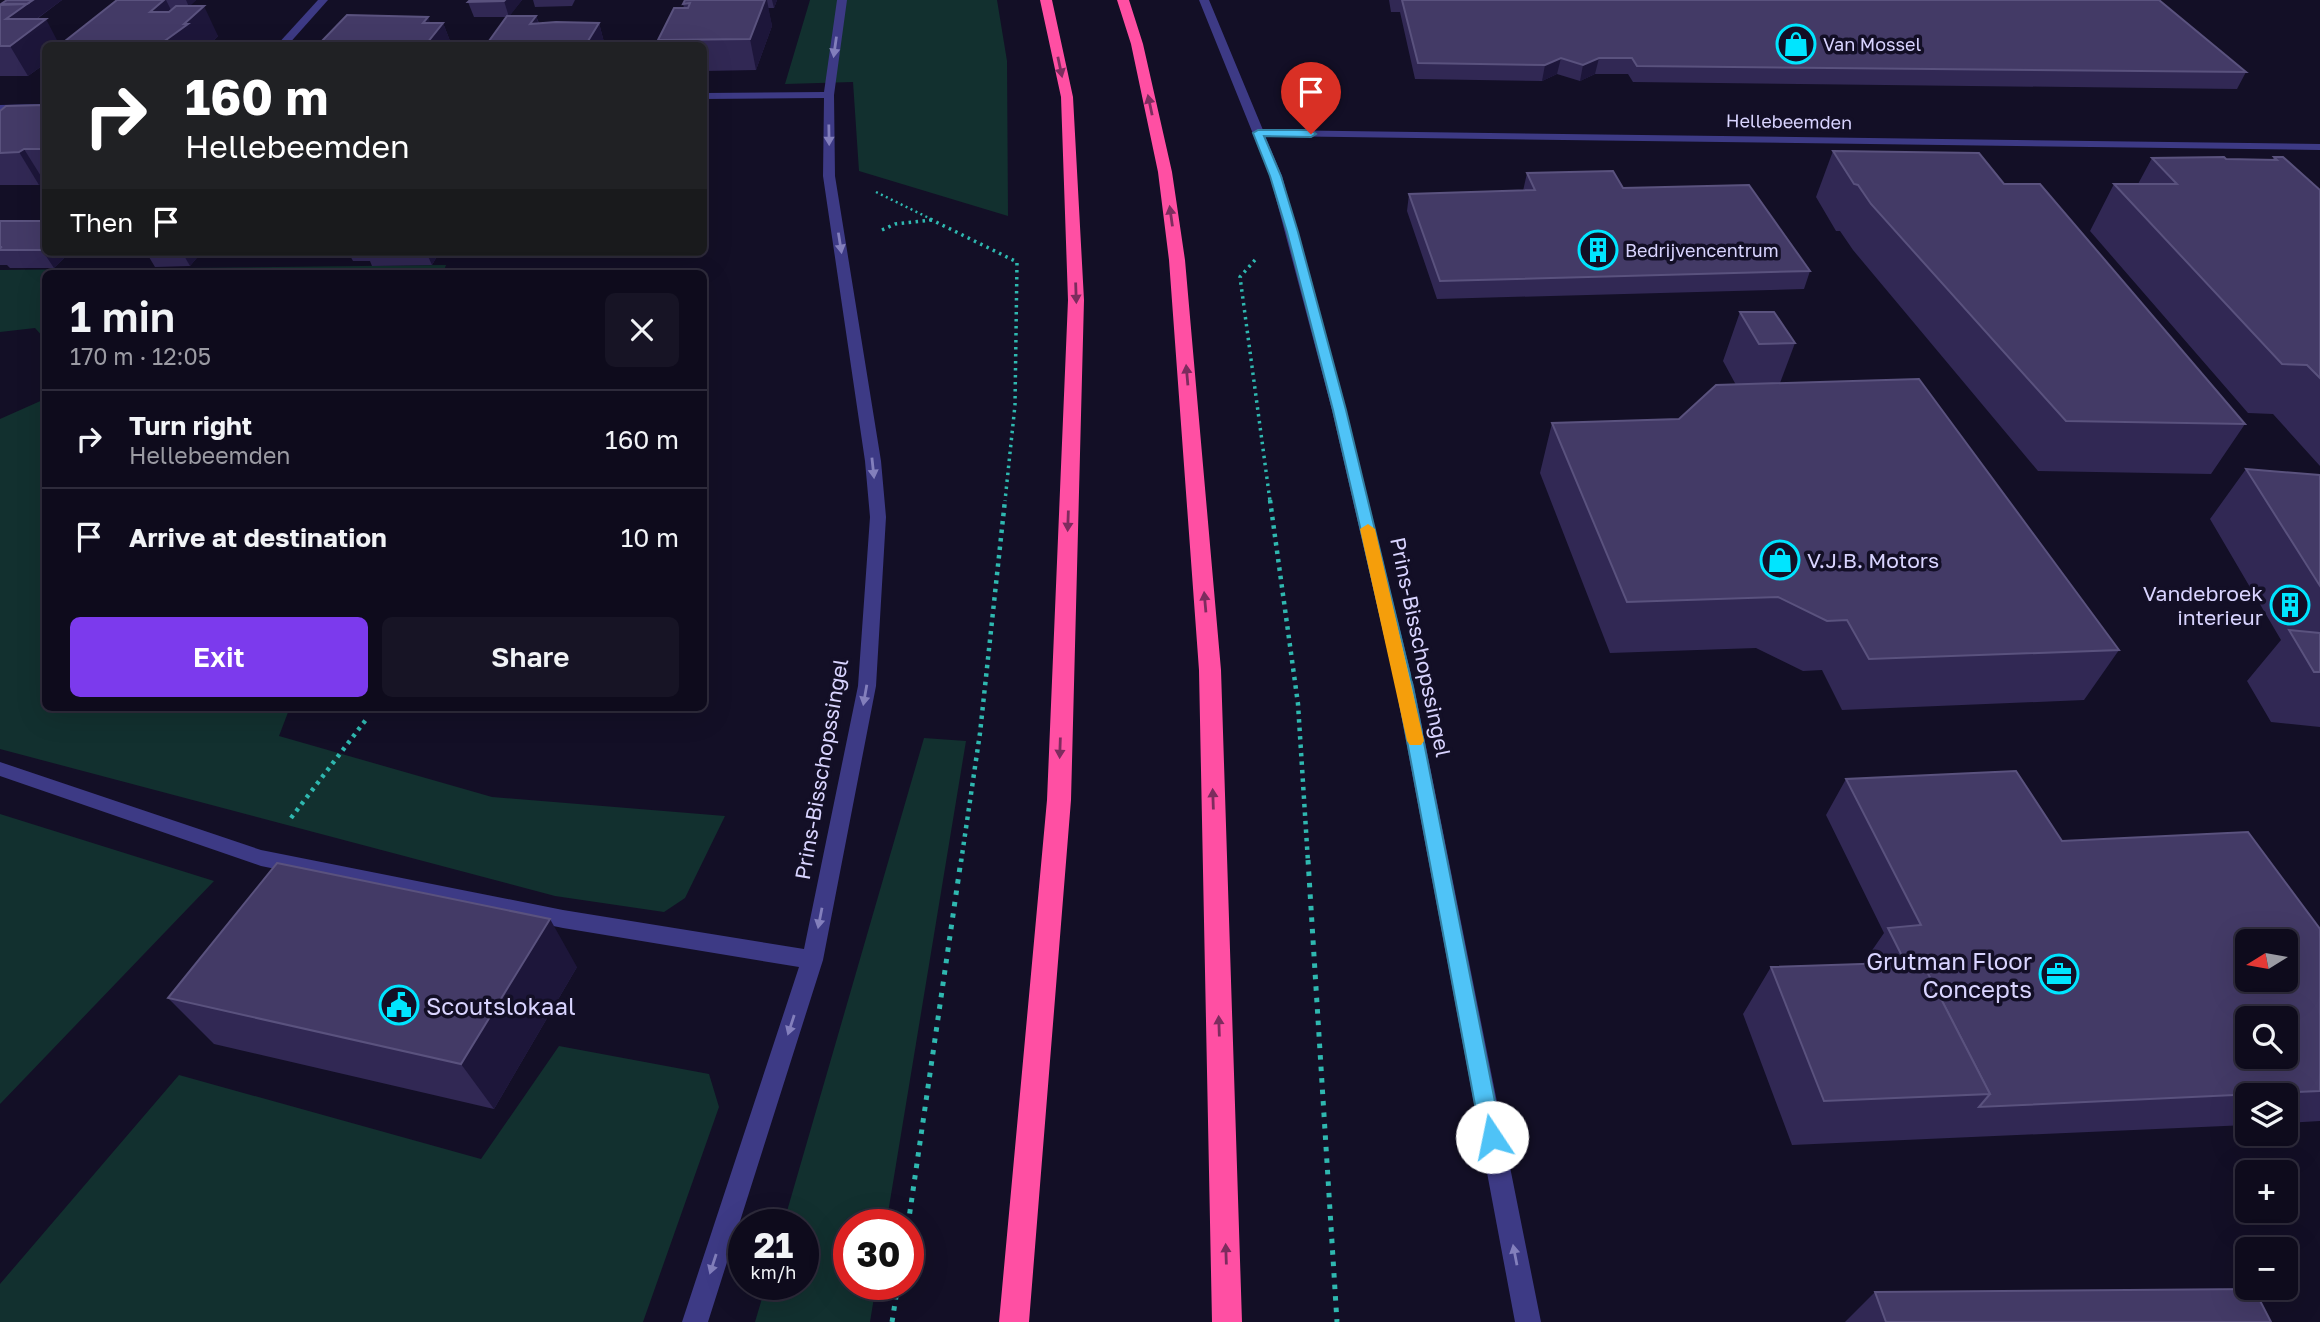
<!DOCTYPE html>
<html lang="en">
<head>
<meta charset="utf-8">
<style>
  :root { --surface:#0e0b1c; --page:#171425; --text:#f1f3f6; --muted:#9b9ba3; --line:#2e2b3b; --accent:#7c3aed }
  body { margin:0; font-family:"Golos Text",sans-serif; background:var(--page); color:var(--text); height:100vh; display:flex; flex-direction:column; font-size:26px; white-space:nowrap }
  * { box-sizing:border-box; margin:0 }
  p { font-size:23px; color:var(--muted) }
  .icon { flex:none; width:38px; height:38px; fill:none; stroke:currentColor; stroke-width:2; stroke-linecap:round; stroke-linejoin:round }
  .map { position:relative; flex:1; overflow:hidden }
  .panel { position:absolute; left:42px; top:270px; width:665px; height:441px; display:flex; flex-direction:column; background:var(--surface); border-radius:10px; box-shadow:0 7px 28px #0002,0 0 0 2px var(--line) }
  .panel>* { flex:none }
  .banner { position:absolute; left:42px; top:42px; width:665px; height:214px; border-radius:10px; box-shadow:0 7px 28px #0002,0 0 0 2px var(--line); background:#202124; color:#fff; overflow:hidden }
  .needle { width:46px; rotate:259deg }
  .controls { position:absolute; left:2235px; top:929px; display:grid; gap:14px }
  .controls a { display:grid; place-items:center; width:63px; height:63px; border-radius:10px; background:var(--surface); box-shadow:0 7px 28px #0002,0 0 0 2px var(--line); font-size:35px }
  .speed { position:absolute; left:728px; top:1209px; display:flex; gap:14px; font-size:35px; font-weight:700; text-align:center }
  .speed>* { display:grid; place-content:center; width:91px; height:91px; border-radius:50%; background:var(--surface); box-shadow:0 7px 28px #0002,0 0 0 2px var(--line); line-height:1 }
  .speed small { font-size:18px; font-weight:400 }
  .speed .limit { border:10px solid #d22; background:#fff; color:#111 }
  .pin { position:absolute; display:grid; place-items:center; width:60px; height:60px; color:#fff; margin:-72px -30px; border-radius:50% 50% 50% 0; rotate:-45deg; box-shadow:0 0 7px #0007 }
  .pin .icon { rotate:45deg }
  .me { position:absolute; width:77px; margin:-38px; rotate:349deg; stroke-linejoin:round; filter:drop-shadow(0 0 5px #0008) }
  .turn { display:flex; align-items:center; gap:24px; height:147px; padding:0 28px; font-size:32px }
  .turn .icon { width:91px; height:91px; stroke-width:2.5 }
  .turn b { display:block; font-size:49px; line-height:60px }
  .then { display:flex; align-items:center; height:66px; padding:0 28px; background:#0003; gap:14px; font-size:26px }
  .round { display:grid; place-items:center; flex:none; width:74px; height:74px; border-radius:10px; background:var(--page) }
  .head { display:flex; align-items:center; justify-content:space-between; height:119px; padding:0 28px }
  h1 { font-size:42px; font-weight:600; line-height:52px }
  .action { display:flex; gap:14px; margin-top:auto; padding:14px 28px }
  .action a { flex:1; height:80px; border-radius:10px; background:var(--accent); color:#fff; font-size:28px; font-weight:600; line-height:80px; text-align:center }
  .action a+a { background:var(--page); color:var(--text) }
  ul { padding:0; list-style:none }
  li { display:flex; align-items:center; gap:21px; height:98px; padding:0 28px; border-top:2px solid var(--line) }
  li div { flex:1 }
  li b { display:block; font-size:26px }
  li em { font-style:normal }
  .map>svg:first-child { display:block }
  .green { fill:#12302f }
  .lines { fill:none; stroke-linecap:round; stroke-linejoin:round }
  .path-far3 { stroke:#2fb8b0; stroke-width:2.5; stroke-dasharray:2 3.5; stroke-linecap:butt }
  .path-far2 { stroke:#2fb8b0; stroke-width:3.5; stroke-dasharray:2.5 4.5; stroke-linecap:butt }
  .path-far1 { stroke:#2fb8b0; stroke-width:4.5; stroke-dasharray:3.5 5; stroke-linecap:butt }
  .path { stroke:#2fb8b0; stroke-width:5; stroke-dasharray:4.5 7; stroke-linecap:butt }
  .minor { fill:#3d3a85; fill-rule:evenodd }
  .highway { fill:#ff4fa3; fill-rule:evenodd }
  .wall { fill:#312854 }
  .shaded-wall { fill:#1d163a }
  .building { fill:#433a66; stroke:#5a527e; stroke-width:2; fill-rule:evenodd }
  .oneway { fill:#837fbc }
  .oneway2 { fill:#7d2c5e }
  .route { fill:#4fc3f7; stroke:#337fa1; stroke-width:2 }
  .slow { fill:#f59e0b }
  .labels { text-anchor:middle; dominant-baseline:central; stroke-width:7; stroke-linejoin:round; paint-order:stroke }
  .far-poi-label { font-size:18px; fill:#d9d4ff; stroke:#130f26; text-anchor:start }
  .far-street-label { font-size:18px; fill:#d9d4ff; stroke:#130f26 }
  .poi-label { font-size:21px; fill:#d9d4ff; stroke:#130f26; text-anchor:start }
  .street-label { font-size:21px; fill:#d9d4ff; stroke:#130f26 }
  .near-poi-label { font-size:24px; fill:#d9d4ff; stroke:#130f26; text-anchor:end }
</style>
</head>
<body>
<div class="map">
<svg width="2320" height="1322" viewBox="0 0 2320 1322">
  <rect width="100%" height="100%" fill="#130f26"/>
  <g class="green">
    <path d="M810 0H997L1007 61 1008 216 859 171 853 82 785 84Z"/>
    <path d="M446 265 443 273H46L45 339 35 328 0 332V270Z"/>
    <path d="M45 399 46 707H290L279 736 492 797 725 816 685 898 664 912 555 896 0 749V419Z"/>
    <path d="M924 738 966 741 886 1225H849V1284L876 1285 870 1322H755L766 1285 803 1284V1225H783Z"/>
    <path d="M0 814 214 881 0 1104Z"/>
    <path d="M559 1046 709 1074 719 1107 643 1322H0V1284L179 1075 481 1159Z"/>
  </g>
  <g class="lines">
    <g class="path-far3">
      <path d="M876 192 933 220"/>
      <path d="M929 220H932"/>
    </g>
    <g class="path-far2">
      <path d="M930 219 1017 262 1015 405 1005 501"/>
      <path d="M882 230 895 224 932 220"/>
      <path d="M1255 260 1240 277 1270 501"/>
    </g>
    <g class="path-far1">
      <path d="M1270 500 1298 704 1308 862"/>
      <path d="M291 818 368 717"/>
      <path d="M961 862 980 733 1005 500"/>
    </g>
    <g class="path">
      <path d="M1308 860 1337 1322"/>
      <path d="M908 1225 961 860"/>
      <path d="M892 1322 898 1284"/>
    </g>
    <g class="minor">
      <path d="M318 0H328L287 46H276Z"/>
      <path d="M837 0H847L834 95 835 176 881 461 886 517 876 686 823 960 708 1322H682L799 967 563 928 261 866 0 776V762L261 850 563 910 804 949 858 686 870 517 865 461 823 176 824 98 704 99V93L824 92Z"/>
      <path d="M1199 0H1209L1263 130 2320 144V150L1265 136 1282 176 1346 410 1414 687 1541 1322H1515L1396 687 1332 410 1270 176Z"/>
      <path d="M46 104V110L0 111V105Z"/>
    </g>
    <g class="highway">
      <path d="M1040 0H1052L1073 97 1084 300 1071 800 1029 1322H999L1047 800 1068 300 1061 97Z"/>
      <path d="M1117 0H1129L1143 44 1172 172 1185 260 1221 670 1242 1322H1212L1199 670 1169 260 1158 172 1131 44Z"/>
    </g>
  </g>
  <g class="wall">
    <path d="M7 0H62L37 19 46 46V63L28 76H0V5Z"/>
    <path d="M117 0H196L189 6 218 36 208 46H61Z"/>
    <path d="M470 0H522L509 16H536L539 23H599L605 46H490L489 41 506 17H474L468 2Z"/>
    <path d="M533 0H575L572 6 535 7Z"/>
    <path d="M685 0H777L774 8H768L772 26 756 70 704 71V46H660L658 40 684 8 683 4Z"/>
    <path d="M1389 0H2159L2246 72 2237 89 1633 82 1628 74H1595L1580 81 1557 74 1542 81 1415 79 1400 12H1391Z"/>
    <path d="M431 23H443L452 46H321L320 43Z"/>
    <path d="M46 105V181H44L39 185H0V111Z"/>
    <path d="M1833 151 2004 184 2245 424 2211 474 2038 471 1853 250 1840 231H1836L1816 197Z"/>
    <path d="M2274 157 2320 190V466L2273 414 2248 413 2090 231 2114 184H2138L2152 158 2272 160Z"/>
    <path d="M1527 173 1810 271 1804 289 1437 299 1407 211 1409 194 1523 191Z"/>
    <path d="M0 221 46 252H70L54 268H10L7 265H0Z"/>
    <path d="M146 252H206L204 253 200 254 190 266 155 267Z"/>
    <path d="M348 252H438L439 253 432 265 372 266 370 261H353Z"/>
    <path d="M1740 312 1795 343 1780 383 2119 650 2084 700 1842 710 1822 670 1803 671 1756 648 1610 653 1540 473 1552 423 1679 419 1736 385 1723 361Z"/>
    <path d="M2246 469 2320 475V727L2271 722 2247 681 2281 640 2210 519Z"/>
    <path d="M1846 779 2062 841 2320 929V1121L2286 1123V1096H2247V1125L1792 1145 1743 1014 1771 967 1865 964 1864 962 1884 933 1826 815Z"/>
    <path d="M577 967 494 1109 214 1044 168 998Z"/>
    <path d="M1875 1292 2271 1322H1845Z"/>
  </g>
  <g class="shaded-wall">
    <path d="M33 0H62L36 19H46L60 46H46V63L28 76 10 46 6 19Z"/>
    <path d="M164 0H166L180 28 204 6 218 36 208 46H159L150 12Z"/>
    <path d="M186 0H196L189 7Z"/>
    <path d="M505 0H522L509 17 504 1Z"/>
    <path d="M765 0H767L772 26 756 70 750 39Z"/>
    <path d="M772 0H777L774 8Z"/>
    <path d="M536 16 544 41 530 24Z"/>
    <path d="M428 17 435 34 443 23 452 46H428L423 23Z"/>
    <path d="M599 23 605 46H590L588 41Z"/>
    <path d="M1561 58 1557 74 1542 81 1545 65Z"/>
    <path d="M1599 58 1595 74 1580 81 1583 65Z"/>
    <path d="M24 149 44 181 39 185 19 152Z"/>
    <path d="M46 247V252H70L54 268 42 250Z"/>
    <path d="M182 252H199L200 254 190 266Z"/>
    <path d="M426 252H438L439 253 432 265Z"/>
    <path d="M550 919 577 967 494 1109 461 1064Z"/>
  </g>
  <g class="building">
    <path d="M7 0H33L27 4H1Z"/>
    <path d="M117 0H164L150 12H169L176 6H204L184 24H188L159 45H60Z"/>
    <path d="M470 0H505L504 1 468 2Z"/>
    <path d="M685 0H765L750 39 658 40 674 8H688L690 3 683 4Z"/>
    <path d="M1402 0H2159L2246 72 1637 66 1632 58H1599L1583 65 1561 58 1545 65 1418 63Z"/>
    <path d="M27 4 6 19H46L10 46H0V5Z"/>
    <path d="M347 15 428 17 423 23H443L427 43H320Z"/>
    <path d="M507 16H536L530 24 556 22 599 23 588 41H489Z"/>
    <path d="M46 105V149H24L19 152 0 153V111L6 106Z"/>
    <path d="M1833 151 1979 153 2004 184H2040L2245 424 2066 421 1871 204 1858 185 1854 184Z"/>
    <path d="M2224 157 2226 159 2277 160 2274 157H2283L2320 190V378L2307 365 2282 364 2114 184H2177L2152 158Z"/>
    <path d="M1613 171 1623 188 1749 185 1810 271 1440 281 1409 194 1535 190 1527 173Z"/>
    <path d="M0 221H46V247L42 250H0V248L2 247H0Z"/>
    <path d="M1740 312H1774L1795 343 1759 344Z"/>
    <path d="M1919 379 2119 650 1869 659 1847 620 1827 621 1778 597 1627 602 1552 423 1679 419 1716 385Z"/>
    <path d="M2246 469 2320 475V586Z"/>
    <path d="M2289 630 2320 633V672H2314Z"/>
    <path d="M2016 771 2062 841 2248 832 2320 929V1091L1979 1107 1990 1094 1922 962H1905L1888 928 1921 925 1846 779ZM2247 942H2286V980H2247ZM2247 1018H2286V1057H2247Z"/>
    <path d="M277 863 550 919 461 1064 168 998Z"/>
    <path d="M1922 962 1990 1094 1824 1101 1771 967Z"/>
    <path d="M2254 1289 2271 1322H1886L1875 1292Z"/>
  </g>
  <defs><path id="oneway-solid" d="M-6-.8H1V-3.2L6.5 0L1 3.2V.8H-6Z" transform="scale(1.75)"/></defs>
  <g class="oneway">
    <use href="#oneway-solid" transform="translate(835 47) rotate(98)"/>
    <use href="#oneway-solid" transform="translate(829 135) rotate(89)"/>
    <use href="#oneway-solid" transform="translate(840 243) rotate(81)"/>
    <use href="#oneway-solid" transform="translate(873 468) rotate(84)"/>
    <use href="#oneway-solid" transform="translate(865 695) rotate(100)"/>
    <use href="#oneway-solid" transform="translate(820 918) rotate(101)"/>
    <use href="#oneway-solid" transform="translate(791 1025) rotate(108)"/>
    <use href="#oneway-solid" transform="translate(1515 1255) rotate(-101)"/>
    <use href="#oneway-solid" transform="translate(713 1264) rotate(108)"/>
  </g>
  <g class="oneway2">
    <use href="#oneway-solid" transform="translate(1060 67) rotate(78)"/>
    <use href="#oneway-solid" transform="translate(1150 105) rotate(-102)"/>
    <use href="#oneway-solid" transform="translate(1171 216) rotate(-98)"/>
    <use href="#oneway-solid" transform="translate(1076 293) rotate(88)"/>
    <use href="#oneway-solid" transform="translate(1187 375) rotate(-95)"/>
    <use href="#oneway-solid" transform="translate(1068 521) rotate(92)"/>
    <use href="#oneway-solid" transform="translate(1205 602) rotate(-95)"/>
    <use href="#oneway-solid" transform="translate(1060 748) rotate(92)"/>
    <use href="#oneway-solid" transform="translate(1213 799) rotate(-92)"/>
    <use href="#oneway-solid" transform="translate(1219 1026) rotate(-92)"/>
    <use href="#oneway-solid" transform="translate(1226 1254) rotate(-92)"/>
  </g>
  <path class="route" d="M1258 130H1311L1316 134 1311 137 1264 136 1281 176 1298 232 1346 410 1413 687 1502 1137 1499 1144 1492 1147 1484 1144 1481 1137 1397 687 1333 410 1287 232 1270 176 1253 133Z"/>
  <path class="slow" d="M1368 524 1375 529 1424 741 1421 745H1410L1407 741 1360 529Z"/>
  <defs>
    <symbol id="shop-ring" viewBox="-11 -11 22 22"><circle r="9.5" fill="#130f26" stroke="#00e5ff" stroke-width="1.5"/><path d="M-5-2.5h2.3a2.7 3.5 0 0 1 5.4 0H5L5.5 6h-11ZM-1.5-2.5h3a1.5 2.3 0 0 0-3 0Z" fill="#00e5ff"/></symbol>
    <symbol id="building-ring" viewBox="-11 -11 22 22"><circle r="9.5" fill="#130f26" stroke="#00e5ff" stroke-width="1.5"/><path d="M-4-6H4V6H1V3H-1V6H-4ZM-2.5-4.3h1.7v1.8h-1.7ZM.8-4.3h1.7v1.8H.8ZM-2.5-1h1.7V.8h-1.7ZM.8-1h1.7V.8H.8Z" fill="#00e5ff"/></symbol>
    <symbol id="office-ring" viewBox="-11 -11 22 22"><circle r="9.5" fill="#130f26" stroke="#00e5ff" stroke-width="1.5"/><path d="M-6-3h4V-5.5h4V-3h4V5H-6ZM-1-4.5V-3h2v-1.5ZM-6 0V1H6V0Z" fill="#00e5ff"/></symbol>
    <symbol id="civic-ring" viewBox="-11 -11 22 22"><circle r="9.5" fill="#130f26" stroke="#00e5ff" stroke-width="1.5"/><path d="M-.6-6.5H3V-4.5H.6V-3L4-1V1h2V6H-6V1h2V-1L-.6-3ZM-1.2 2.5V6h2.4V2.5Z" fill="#00e5ff"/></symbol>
  </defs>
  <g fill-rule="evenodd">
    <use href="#shop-ring" x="1774" y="22" width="44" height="44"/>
    <use href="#building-ring" x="1576" y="228" width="44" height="44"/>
    <use href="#shop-ring" x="1758" y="538" width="44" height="44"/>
    <use href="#building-ring" x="2268" y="583" width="44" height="44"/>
    <use href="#office-ring" x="2037" y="952" width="44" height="44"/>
    <use href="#civic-ring" x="377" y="983" width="44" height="44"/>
  </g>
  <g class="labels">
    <g class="far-poi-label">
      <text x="1823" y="44">Van Mossel</text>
      <text x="1625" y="250">Bedrijvencentrum</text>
    </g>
    <g class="far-street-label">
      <text transform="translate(1789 121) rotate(1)">Hellebeemden</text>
    </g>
    <g class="poi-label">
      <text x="1807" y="560">V.J.B. Motors</text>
      <text x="2263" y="593" text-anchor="end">Vandebroek<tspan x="2263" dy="24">interieur</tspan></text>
    </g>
    <g class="street-label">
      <text transform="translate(1421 647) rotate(78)">Prins-Bisschopssingel</text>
      <text transform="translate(821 769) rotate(-80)">Prins-Bisschopssingel</text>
    </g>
    <g class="near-poi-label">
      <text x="2032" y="960">Grutman Floor<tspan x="2032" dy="28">Concepts</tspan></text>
      <text x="426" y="1005" text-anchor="start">Scoutslokaal</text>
    </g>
  </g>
</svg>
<div class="controls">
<a><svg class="needle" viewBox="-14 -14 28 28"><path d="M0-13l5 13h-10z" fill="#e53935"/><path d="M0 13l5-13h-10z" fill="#9b9ba3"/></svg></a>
<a><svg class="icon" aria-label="search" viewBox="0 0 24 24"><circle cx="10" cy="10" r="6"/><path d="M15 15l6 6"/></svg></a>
<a><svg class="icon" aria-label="layers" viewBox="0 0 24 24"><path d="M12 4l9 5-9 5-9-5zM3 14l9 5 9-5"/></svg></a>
<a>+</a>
<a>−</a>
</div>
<div class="speed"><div>21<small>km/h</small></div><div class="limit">30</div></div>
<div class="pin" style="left:1311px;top:134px;background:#d93025"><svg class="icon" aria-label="arrive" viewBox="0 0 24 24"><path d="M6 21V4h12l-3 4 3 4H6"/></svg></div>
<svg class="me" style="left:1492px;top:1137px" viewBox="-20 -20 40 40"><circle r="19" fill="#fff"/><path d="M0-13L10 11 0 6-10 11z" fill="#4fc3f7"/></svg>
<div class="banner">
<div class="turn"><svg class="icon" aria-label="right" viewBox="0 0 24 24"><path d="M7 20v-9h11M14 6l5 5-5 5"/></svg><div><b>160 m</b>Hellebeemden</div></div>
<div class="then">Then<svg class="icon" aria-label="arrive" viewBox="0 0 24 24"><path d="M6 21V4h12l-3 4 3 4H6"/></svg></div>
</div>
<section class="panel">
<div class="head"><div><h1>1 min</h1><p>170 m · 12:05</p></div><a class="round"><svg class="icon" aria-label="close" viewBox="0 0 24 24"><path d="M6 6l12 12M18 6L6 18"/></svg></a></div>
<ul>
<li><svg class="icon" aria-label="right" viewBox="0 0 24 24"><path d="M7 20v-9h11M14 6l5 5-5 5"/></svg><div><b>Turn right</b><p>Hellebeemden</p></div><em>160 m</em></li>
<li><svg class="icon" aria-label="arrive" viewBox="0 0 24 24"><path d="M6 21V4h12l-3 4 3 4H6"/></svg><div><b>Arrive at destination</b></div><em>10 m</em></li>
</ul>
<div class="action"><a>Exit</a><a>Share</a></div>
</section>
</div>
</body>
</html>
